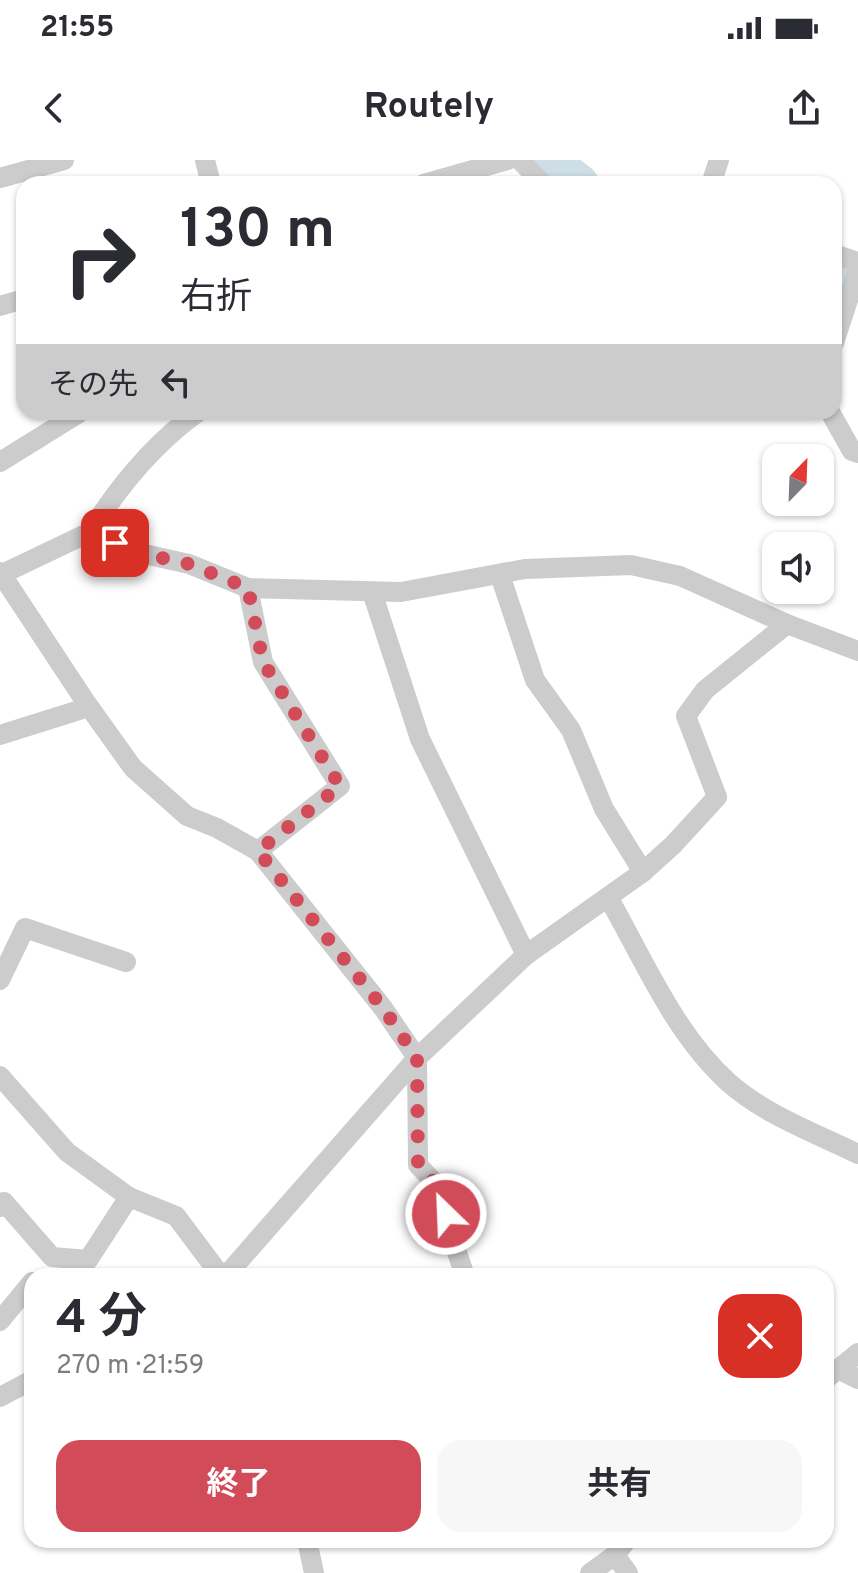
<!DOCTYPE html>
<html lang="ja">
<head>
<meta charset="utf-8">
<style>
  :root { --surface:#fff; --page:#f7f7f7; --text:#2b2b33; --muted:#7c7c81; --accent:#d14b59 }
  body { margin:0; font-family:Overpass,"Noto Sans JP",sans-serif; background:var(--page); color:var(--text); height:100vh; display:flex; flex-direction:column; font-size:30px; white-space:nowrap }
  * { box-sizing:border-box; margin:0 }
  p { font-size:26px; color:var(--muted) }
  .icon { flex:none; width:44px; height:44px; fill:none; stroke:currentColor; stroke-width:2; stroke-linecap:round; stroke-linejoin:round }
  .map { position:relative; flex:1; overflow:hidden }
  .details { position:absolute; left:24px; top:1108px; width:810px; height:280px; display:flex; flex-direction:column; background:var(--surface); border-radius:24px; box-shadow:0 2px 6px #0004 }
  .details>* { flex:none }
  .top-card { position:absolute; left:16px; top:16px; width:826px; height:244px; border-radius:24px; box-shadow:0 2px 6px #0004; background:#fff; color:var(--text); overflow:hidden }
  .needle { width:52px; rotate:23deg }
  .controls { position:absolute; left:762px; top:284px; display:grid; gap:16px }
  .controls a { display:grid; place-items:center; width:72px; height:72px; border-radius:16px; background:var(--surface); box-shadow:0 2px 6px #0004; font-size:40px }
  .pin { position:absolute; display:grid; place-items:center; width:68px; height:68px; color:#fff; margin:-34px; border-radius:16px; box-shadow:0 4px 12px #0006 }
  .me { position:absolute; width:88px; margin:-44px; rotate:336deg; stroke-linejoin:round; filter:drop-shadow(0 0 6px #0008) }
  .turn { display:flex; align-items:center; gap:28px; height:168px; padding:0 32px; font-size:36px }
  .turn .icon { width:104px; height:104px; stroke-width:2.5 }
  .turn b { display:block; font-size:56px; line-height:68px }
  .then { display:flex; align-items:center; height:76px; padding:0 32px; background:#0003; gap:16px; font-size:30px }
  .round { display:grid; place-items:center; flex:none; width:84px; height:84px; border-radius:24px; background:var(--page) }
  .overview { display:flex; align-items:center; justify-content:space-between; height:136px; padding:0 32px }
  h1 { font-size:48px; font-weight:700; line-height:60px }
  .primary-button { display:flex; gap:16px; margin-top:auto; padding:16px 32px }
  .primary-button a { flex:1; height:92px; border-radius:24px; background:var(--accent); color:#fff; font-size:32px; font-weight:700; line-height:92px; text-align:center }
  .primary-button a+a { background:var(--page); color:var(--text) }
  .status { display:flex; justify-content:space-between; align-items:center; height:56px; padding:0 40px; background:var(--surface); direction:ltr }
  .status svg { height:22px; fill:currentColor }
  header { display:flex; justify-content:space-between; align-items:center; height:104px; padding:0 32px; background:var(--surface); font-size:36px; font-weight:700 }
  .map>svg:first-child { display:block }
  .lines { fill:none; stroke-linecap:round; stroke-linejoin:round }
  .river { stroke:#cedee7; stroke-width:40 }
  .street { stroke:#ccc; stroke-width:20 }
  .route { stroke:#d14b59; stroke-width:14; stroke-dasharray:0 25.2 }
</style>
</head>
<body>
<div class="status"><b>21:55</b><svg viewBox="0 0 49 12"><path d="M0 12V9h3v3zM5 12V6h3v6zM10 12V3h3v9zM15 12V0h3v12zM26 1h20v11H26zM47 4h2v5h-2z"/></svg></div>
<header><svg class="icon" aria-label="back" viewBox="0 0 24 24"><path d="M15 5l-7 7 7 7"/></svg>Routely<svg class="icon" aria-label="share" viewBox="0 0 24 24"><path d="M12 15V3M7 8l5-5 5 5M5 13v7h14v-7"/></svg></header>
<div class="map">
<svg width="858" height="1413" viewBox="0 0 858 1413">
  <rect width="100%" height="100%" fill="#fff"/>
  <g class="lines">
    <g class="river">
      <path d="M548 0 579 24"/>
      <path d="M834 112 858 121"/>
    </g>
    <g class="street">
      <path d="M205 0 211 24"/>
      <path d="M520 0 543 24"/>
      <path d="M0 18 64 0"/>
      <path d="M423 24 508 0"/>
      <path d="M711 24 719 0"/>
      <path d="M834 94 858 102"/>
      <path d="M0 146 24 139"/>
      <path d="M834 183 858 109"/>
      <path d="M830 252 852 291 858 293"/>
      <path d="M0 302 79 253"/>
      <path d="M90 372C119 326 153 284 198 252"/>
      <path d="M0 412 85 541 133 608 187 656 217 668 258 691 383 848 417 898 418 1005 433 1021 465 1116"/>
      <path d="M0 415 90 372 140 393 189 404 248 428 401 432 525 409 631 405 680 416 787 464 858 491"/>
      <path d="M248 428 263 502 340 626 258 691"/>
      <path d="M372 432 420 579 526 795"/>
      <path d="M0 575 89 547"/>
      <path d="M643 712 673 685 717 637 686 556 705 530 787 464"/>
      <path d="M608 737C644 800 674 873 728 922 765 955 815 973 858 994"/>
      <path d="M0 820 25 768 126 802"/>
      <path d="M0 916 67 992 129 1037 176 1056 221 1116"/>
      <path d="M0 1047 4 1042 52 1097 88 1100 129 1037"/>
      <path d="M222 1116 231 1110 417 898 526 795 643 712 604 649 571 570 535 520 500 415"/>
      <path d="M0 1161 32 1122"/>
      <path d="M838 1209 858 1219"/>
      <path d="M826 1219 858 1193"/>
      <path d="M0 1237 32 1220"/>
      <path d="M307 1380 314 1413"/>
      <path d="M615 1395 628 1413"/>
      <path d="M590 1413 615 1395 627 1380"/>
    </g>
  </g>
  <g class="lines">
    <path class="route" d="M115 383 140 393 189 404 248 428 263 502 340 626 258 691 383 848 417 898 418 1005 433 1021 446 1054"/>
  </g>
</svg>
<div class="controls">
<a><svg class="needle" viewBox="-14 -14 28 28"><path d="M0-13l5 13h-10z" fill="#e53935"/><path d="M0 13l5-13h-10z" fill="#7c7c81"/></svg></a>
<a><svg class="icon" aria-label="sound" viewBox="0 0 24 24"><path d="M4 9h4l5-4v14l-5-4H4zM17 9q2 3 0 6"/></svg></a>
</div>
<div class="pin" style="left:115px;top:383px;background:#d93025"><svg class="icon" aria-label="arrive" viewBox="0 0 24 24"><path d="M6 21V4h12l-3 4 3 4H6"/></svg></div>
<svg class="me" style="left:446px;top:1054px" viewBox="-20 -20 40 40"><circle r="17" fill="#d14b59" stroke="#fff" stroke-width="3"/><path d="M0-11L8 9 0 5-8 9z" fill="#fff"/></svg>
<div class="top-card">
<div class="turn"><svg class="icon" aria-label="right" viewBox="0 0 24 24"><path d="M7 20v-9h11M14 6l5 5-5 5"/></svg><div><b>130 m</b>右折</div></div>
<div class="then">その先<svg class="icon" aria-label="left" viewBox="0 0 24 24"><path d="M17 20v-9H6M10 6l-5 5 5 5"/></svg></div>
</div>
<section class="details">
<div class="overview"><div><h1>4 分</h1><p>270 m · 21:59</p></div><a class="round" style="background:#d93025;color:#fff"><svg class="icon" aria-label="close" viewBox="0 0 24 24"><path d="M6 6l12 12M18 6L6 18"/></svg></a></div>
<div class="primary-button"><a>終了</a><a>共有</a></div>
</section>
</div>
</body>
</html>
